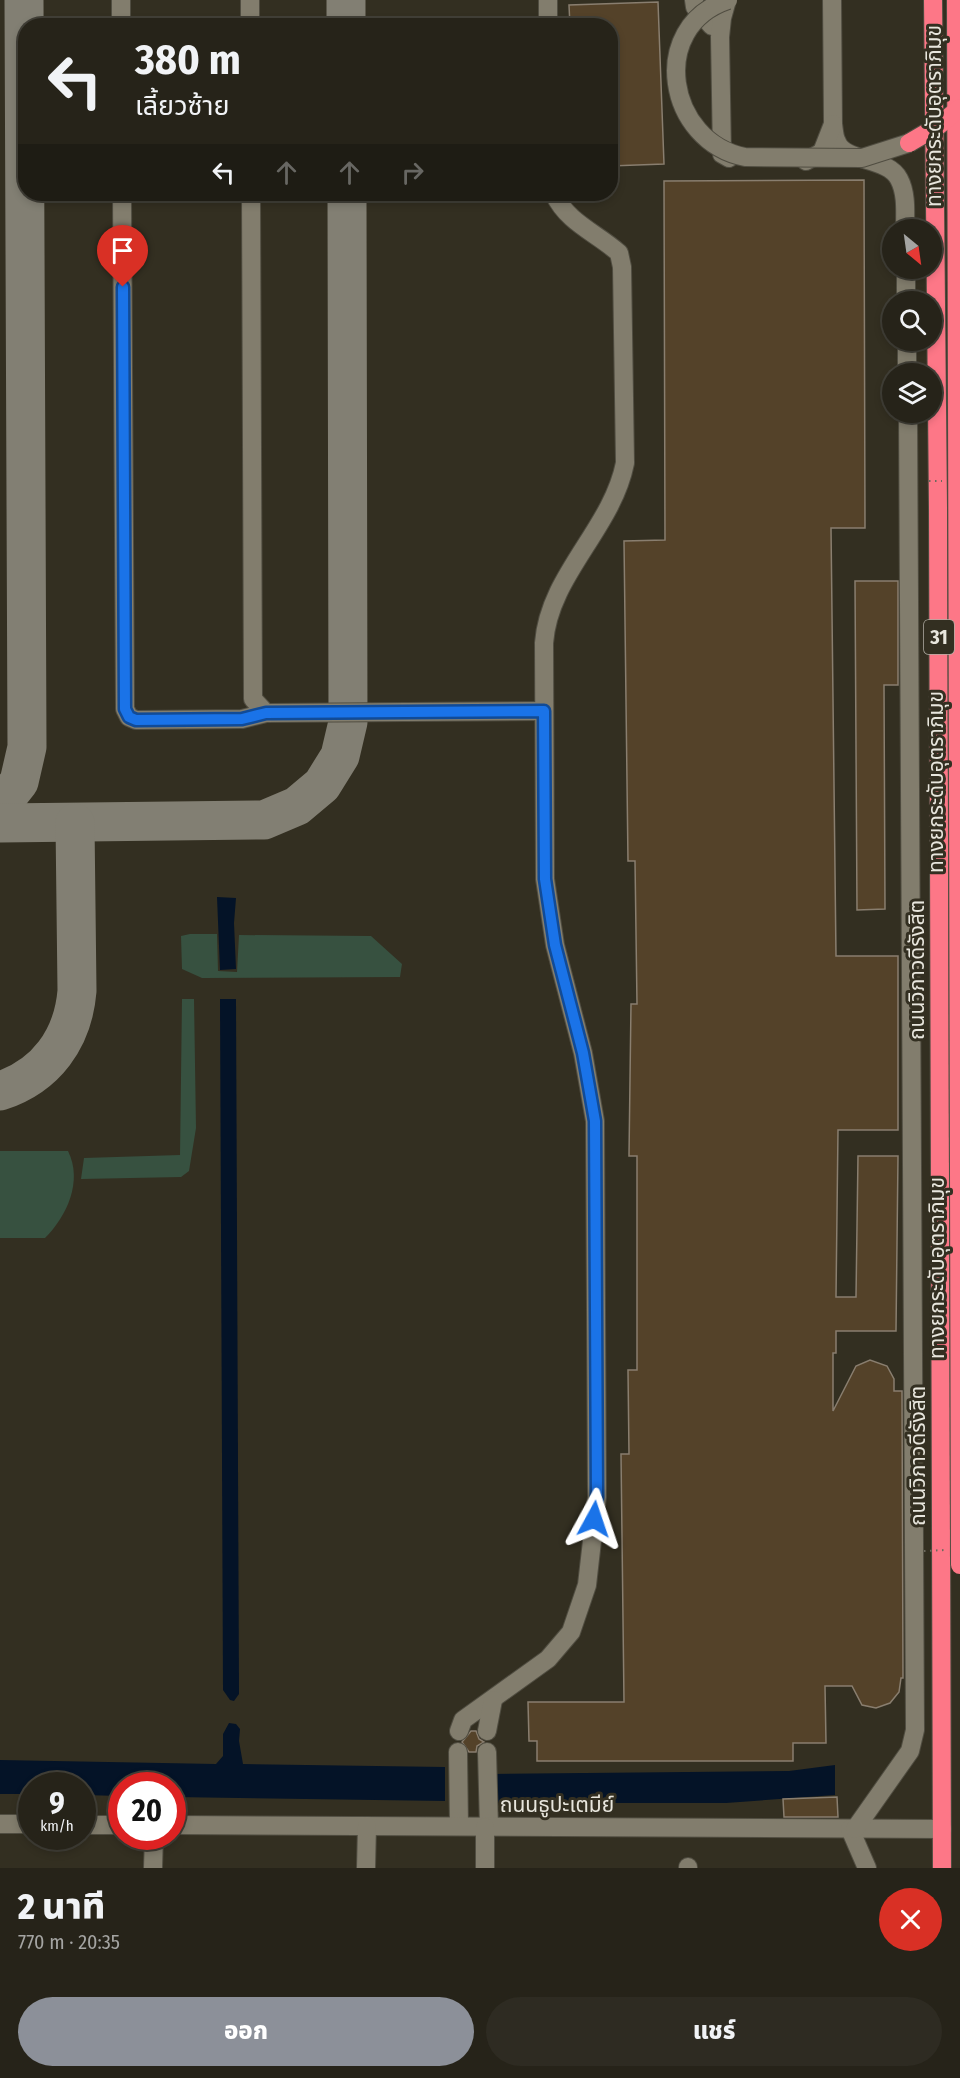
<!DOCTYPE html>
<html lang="th">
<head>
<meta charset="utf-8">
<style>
  :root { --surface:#262319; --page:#2e2b22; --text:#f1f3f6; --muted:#a4a4a2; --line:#424038; --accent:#8c9099 }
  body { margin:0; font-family:"Fira Sans Condensed","Noto Sans Thai",sans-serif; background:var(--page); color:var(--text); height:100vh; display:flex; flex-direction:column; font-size:22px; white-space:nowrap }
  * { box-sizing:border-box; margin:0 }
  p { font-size:20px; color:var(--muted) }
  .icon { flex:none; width:33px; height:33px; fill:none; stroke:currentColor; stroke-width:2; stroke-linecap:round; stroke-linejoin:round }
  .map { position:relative; height:1868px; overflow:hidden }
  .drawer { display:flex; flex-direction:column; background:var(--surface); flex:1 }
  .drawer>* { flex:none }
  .banner { position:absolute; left:18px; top:18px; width:600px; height:183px; border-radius:24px; box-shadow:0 3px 9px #0003,0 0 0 2px var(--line); background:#262319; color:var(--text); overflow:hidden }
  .needle { width:39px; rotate:151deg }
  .tools { position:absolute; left:882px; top:219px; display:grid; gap:12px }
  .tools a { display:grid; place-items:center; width:60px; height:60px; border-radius:50%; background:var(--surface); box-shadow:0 3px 9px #0003,0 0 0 2px var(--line); font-size:30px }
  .speed { position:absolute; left:18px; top:1772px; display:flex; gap:12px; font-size:30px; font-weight:700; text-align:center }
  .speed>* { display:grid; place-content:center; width:78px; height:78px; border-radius:50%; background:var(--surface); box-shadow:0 3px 9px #0003,0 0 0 2px var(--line); line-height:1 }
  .speed small { font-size:15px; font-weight:400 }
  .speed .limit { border:9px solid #d22; background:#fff; color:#111 }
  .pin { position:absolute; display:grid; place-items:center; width:51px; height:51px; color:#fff; margin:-62px -26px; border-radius:50% 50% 50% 0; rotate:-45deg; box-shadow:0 0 6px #0007 }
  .pin .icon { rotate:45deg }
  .me { position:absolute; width:66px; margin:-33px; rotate:5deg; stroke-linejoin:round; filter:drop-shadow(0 0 4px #0008) }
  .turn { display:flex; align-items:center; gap:21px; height:126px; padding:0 18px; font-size:27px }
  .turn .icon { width:78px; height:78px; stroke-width:2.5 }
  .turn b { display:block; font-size:42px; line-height:51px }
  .lanes { display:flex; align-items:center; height:57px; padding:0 18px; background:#0003; justify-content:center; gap:30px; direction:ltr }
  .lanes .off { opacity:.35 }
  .round { display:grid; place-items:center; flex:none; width:63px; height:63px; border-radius:32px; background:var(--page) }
  .head { display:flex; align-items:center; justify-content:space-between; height:102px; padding:0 18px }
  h1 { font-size:36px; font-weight:800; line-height:45px }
  .button { display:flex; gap:12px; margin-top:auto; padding:12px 18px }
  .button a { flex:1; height:69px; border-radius:36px; background:var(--accent); color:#fff; font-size:24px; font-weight:800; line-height:69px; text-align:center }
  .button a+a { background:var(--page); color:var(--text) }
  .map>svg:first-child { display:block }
  .green { fill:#375140 }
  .water { fill:#041327 }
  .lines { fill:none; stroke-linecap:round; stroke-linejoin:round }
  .taxiway { stroke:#827f73; stroke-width:39 }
  .building { fill:#544229; stroke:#897e6f; stroke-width:1.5 }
  .minor-casing { stroke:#504d41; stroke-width:20 }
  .highway-casing { stroke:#504d41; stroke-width:20 }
  .minor { stroke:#827d6d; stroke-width:18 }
  .highway { stroke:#fd7787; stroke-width:18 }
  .minor-bridge-casing { stroke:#504d41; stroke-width:20; stroke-linecap:butt }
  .highway-bridge-casing { stroke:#504d41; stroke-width:20; stroke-linecap:butt }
  .path-bridge { stroke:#6d695d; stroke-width:2; stroke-dasharray:1.5 4.5; stroke-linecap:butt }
  .minor-bridge { stroke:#827d6d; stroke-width:18 }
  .highway-bridge { stroke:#fd7787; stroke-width:18 }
  .route-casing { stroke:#114b97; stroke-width:15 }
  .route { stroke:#1a73e8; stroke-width:10 }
  .labels { text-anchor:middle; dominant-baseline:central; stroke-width:6; stroke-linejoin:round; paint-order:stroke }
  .shield { fill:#332f21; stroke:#b2afa5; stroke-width:1.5 }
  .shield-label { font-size:20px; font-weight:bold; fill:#e8e6dd }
  .street-label { font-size:21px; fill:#e8e6dd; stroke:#332f21 }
</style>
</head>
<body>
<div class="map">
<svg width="960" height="1868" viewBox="0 0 960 1868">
  <rect width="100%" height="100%" fill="#332f21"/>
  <g class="green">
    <path d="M190 934H217L218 971 237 972 239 935 371 936 402 964 400 977 202 978 182 969 181 936Z"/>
    <path d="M182 999H194L196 1128 189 1171 181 1177 81 1179 84 1158 180 1155Z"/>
    <path d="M0 1151H68C83 1181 67 1216 45 1238H0Z"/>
  </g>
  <g class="water">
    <path d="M217 897 236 898 234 923 236 969 220 970Z"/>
    <path d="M220 999H236L239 1694 234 1701 230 1700 223 1690Z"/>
    <path d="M229 1723 236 1724 240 1729 239 1741 243 1764 445 1767V1801L173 1797 172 1785H122L121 1796 83 1795 82 1785H32L31 1794H0V1760L216 1764 223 1756V1734Z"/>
    <path d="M835 1765V1795L726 1803H492L491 1774 789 1771Z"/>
  </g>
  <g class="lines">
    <g class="taxiway">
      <path d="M346 0V26"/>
      <path d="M0 806 19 782 27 747 24 0"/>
      <path d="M0 823 264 820 297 806 322 785 340 756 348 722 347 194"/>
      <path d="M0 1091C46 1076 73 1039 77 991L75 823"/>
    </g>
  </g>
  <g class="building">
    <path d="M658 2 664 164 610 166V26H570L569 5Z"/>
    <path d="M864 180 865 528H831L836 956H898V1130H838L836 1297H856L858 1156H898L896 1331H836V1353H833V1411L856 1366 870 1360 887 1366 894 1379V1391H902L903 1678H901L899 1692 890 1703 876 1708 862 1705 852 1686H825L826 1743H793V1761H537V1741H529L528 1702H624L621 1454H629L628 1370H637V1156H629L631 1004H637L635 861H628L624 541 665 540 664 181Z"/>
    <path d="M855 581H898V685H884L885 909 857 910Z"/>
    <path d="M471 1731H476L479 1739 484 1742 477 1746 476 1752H469L462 1742Z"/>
    <path d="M837 1797 838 1817H784L783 1799Z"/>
  </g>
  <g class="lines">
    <defs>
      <g id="minor">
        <path d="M121 0V26"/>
        <path d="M250 0V26"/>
        <path d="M548 0V26"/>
        <path d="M694 0 695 7 712 26"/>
        <path d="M727 0 722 18 720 37 722 154 729 158"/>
        <path d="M832 0 833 124C834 130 834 137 837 142 844 162 888 157 899 179 907 194 905 213 905 230"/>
        <path d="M806 161 822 152 833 124"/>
        <path d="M122 194 125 709 129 717 136 720 242 719 266 713 544 711"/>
        <path d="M251 194 253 699 266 713"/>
        <path d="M906 268V302"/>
        <path d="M907 340V374"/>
        <path d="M459 1731 463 1720 548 1659 571 1632 587 1585 597 1497 595 1121 583 1053 555 945 545 879 544 643C549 575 612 529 625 463L622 267 619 253C595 232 568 223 554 194"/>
        <path d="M487 1731 493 1700"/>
        <path d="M458 1752 459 1826"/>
        <path d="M487 1752 489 1827"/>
        <path d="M0 1824H32"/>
        <path d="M82 1825H122"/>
        <path d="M172 1825 942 1829"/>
        <path d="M485 1827V1868"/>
        <path d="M850 1829 867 1868"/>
        <path d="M855 1829 910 1751 915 1730 908 412"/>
        <path d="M153 1868 154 1836"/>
        <path d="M366 1868 367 1826"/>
        <path d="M688 1868V1867"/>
      </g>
      <path id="highway" d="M933 0 938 507 942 1868"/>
    </defs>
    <use href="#minor" class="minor-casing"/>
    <use href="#highway" class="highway-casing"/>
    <use href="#minor" class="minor"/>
    <use href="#highway" class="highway"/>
    <defs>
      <path id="minor-bridge" d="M728 0C647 27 667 142 745 157L862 158 909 143"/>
      <g id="highway-bridge">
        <path d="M956 0 960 1565"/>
        <path d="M909 143 938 126 960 108"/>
      </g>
    </defs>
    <use href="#minor-bridge" class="minor-bridge-casing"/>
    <use href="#highway-bridge" class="highway-bridge-casing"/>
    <g class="path-bridge">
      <path d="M929 481H942"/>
      <path d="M924 1551 945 1550"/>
    </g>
    <use href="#minor-bridge" class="minor-bridge"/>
    <use href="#highway-bridge" class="highway-bridge"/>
  </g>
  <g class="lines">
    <defs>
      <path id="route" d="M123 287 125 709 129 717 136 720 242 719 266 713 544 711 545 879 555 945 583 1053 595 1121 597 1497 594 1519"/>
    </defs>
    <use href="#route" class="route-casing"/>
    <use href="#route" class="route"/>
  </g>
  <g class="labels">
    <rect class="shield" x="924" y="620" width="30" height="34" rx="4.5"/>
    <g class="shield-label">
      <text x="939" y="637">31</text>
    </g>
    <g class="street-label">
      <text transform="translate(934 116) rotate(-90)">ทางยกระดับอุตราภิมุข</text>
      <text transform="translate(936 782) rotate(-90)">ทางยกระดับอุตราภิมุข</text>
      <text transform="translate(917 970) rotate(-90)">ถนนวิภาวดีรังสิต</text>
      <text transform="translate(937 1268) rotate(-90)">ทางยกระดับอุตราภิมุข</text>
      <text transform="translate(918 1456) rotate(-90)">ถนนวิภาวดีรังสิต</text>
      <text x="557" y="1805">ถนนธูปะเตมีย์</text>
    </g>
  </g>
</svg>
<div class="tools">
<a><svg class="needle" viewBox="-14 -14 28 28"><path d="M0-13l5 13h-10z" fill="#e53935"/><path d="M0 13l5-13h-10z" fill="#a4a4a2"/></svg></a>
<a><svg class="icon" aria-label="search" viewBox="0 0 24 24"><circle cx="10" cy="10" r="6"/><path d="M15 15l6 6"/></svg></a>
<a><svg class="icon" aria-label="layers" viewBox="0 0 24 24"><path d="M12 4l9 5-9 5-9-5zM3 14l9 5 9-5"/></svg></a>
</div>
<div class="speed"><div>9<small>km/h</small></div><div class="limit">20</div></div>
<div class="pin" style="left:123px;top:287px;background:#d93025"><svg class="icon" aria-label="arrive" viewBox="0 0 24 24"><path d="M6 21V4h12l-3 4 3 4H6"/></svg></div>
<svg class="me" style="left:594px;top:1519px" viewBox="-20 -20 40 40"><path d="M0-17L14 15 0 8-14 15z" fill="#1a73e8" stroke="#fff" stroke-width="4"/></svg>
<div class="banner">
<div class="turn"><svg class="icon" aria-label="left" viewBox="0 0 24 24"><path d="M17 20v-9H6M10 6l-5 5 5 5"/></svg><div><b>380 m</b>เลี้ยวซ้าย</div></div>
<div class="lanes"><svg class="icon" aria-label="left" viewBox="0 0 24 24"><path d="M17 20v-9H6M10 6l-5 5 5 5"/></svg><svg class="icon off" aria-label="ahead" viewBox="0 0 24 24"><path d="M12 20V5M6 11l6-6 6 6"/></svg><svg class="icon off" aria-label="ahead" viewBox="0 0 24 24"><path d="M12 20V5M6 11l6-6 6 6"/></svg><svg class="icon off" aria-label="right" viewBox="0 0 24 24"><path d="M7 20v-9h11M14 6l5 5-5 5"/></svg></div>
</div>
</div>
<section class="drawer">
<div class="head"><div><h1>2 นาที</h1><p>770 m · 20:35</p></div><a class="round" style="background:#d93025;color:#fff"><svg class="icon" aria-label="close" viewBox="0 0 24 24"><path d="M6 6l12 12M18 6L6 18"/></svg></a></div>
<div class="button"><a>ออก</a><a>แชร์</a></div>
</section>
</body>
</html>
